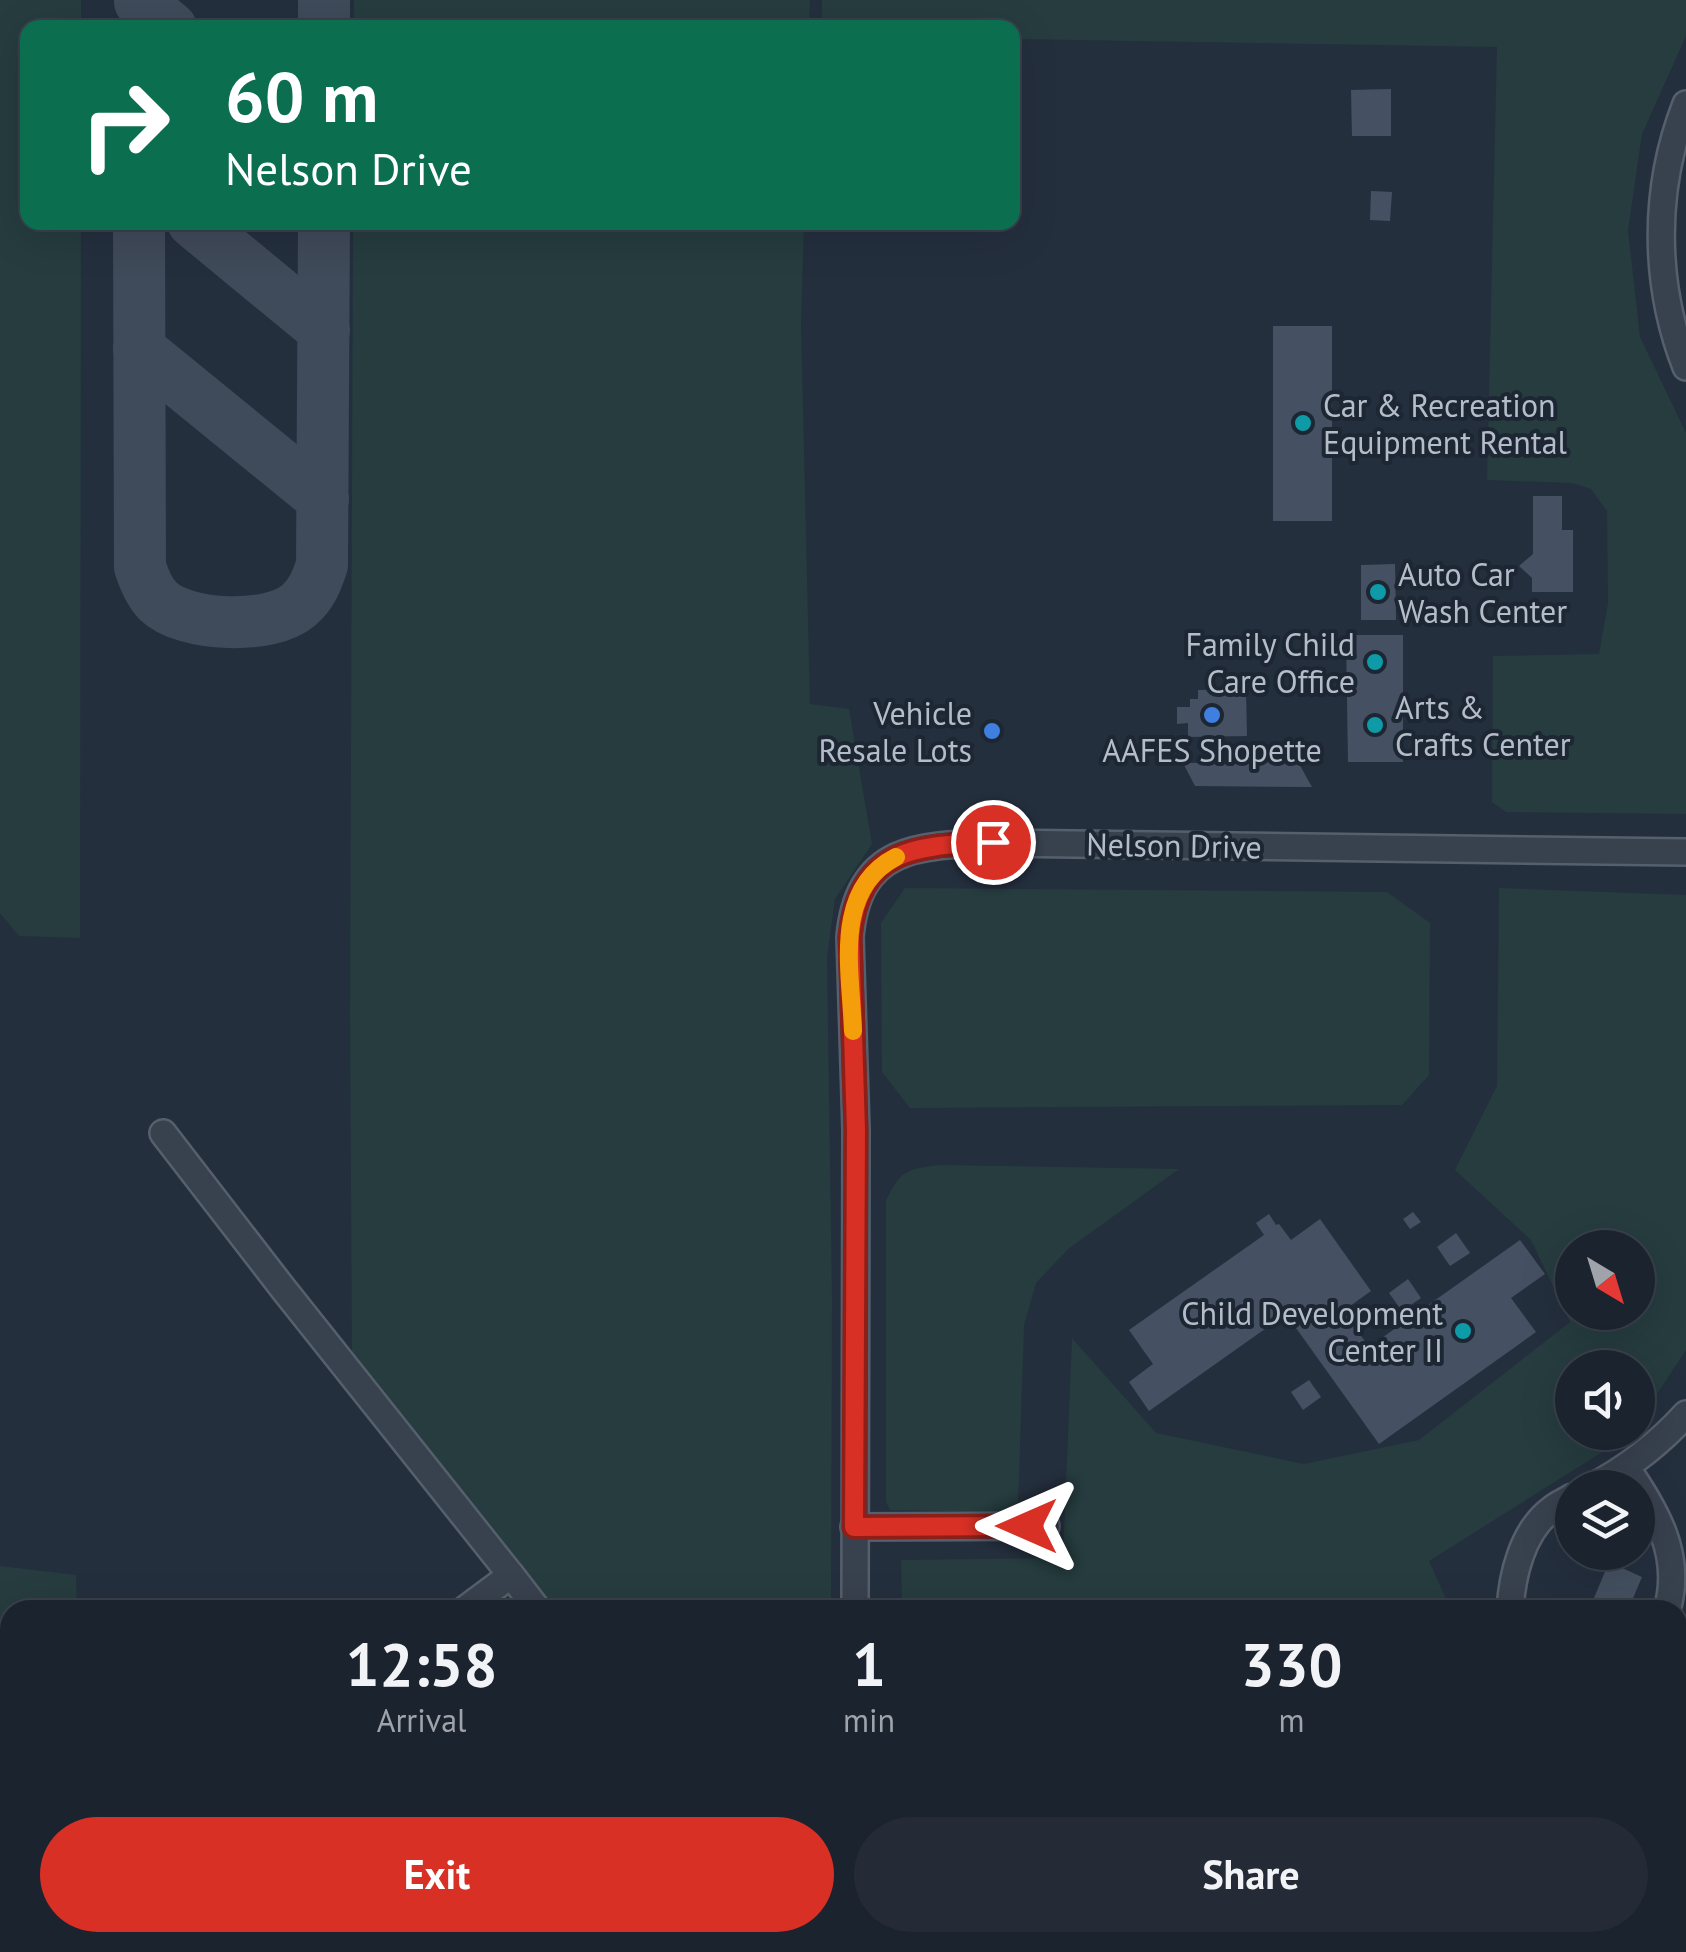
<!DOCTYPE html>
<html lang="en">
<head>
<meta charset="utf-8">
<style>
  :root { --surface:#1b232e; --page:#242b36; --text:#f1f3f6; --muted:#a0a4aa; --line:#39404a; --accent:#d93025 }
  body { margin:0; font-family:"PT Sans",sans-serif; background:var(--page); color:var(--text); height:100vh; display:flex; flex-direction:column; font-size:38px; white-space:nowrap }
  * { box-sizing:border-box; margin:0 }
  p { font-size:32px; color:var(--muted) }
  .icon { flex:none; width:55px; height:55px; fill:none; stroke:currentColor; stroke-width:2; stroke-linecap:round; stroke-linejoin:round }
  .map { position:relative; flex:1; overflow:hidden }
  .side { position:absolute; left:0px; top:1600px; width:1688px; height:352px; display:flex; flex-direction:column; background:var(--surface); border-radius:30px 30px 0 0; box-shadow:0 10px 40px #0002,0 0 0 2px var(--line) }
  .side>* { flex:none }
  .top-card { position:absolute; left:20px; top:20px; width:1000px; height:210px; border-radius:20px; box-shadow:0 10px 40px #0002,0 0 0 2px var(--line); background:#0b6e4f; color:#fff; overflow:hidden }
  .needle { width:65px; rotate:142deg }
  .tools { position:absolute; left:1555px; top:1230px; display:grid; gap:20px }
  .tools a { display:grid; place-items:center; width:100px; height:100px; border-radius:50%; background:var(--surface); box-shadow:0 10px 40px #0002,0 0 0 2px var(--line); font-size:50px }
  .pin { position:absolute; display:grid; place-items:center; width:85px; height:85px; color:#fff; margin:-42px; border:5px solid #fff; border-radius:50%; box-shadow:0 2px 10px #0007 }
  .me { position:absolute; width:110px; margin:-55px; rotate:270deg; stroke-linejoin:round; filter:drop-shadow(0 0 8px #0008) }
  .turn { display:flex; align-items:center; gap:35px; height:210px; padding:0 40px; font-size:45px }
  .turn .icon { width:130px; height:130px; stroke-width:2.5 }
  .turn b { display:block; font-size:70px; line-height:85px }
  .eta { display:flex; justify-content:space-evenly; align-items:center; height:170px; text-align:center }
  .eta b { font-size:60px; font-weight:700; line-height:70px }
  .cta { display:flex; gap:20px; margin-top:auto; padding:20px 40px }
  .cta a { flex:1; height:115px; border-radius:60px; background:var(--accent); color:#fff; font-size:40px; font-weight:700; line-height:115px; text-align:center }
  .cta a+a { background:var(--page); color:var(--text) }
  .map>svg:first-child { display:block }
  .green { fill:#263c3f; fill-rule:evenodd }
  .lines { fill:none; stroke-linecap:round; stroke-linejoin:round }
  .taxiway { stroke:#3f4a5a; stroke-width:52 }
  .building { fill:#455162 }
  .minor-casing { stroke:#565f6c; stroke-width:30 }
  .minor { stroke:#38414e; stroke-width:25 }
  .route-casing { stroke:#8d1f18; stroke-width:25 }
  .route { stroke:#d93025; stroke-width:18 }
  .slow { stroke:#f59e0b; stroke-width:18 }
  .culture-dot { fill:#0f9aa8; stroke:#1d2633; stroke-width:4 }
  .shop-dot { fill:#3f7fe0; stroke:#1d2633; stroke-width:4 }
  .labels { text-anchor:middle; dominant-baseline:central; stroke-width:8; stroke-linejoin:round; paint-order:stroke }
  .poi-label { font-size:32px; fill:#b4bcc9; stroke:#1d2633; text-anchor:start }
  .street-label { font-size:32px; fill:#b4bcc9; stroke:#1d2633 }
</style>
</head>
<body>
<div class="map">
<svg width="1686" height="1952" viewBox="0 0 1686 1952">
  <rect width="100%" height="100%" fill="#242f3e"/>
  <g class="green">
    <path d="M0 0H81V27L28 28V222L81 223 80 938 19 936 0 913Z"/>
    <path d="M354 0H810L809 27H354Z"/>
    <path d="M822 0H1686V36L1642 134 1628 230 1640 337 1686 433V814L1506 812 1492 802 1493 656 1599 654 1608 603 1607 511 1591 489 1572 483 1487 480 1497 47 1013 39 1012 28 822 27Z"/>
    <path d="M353 223H804L801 324 810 704 849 709 872 844 835 899 827 957 832 1300 831 1610H554L352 1356 350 1014Z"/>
    <path d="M905 888 1387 892 1430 923 1429 1075 1402 1105 910 1108 882 1072 881 923Z"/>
    <path d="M1499 888 1686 895V1350L1638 1423V1368H1572V1432L1631 1434 1429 1561 1451 1610H902L901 1560 1063 1558 1072 1338 1156 1433 1304 1464 1419 1440 1570 1322 1531 1240 1455 1170 1497 1086ZM1572 1248H1638V1312H1572Z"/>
    <path d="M943 1165 1179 1169 1068 1249 1036 1283 1024 1325 1018 1506 1011 1512 890 1510 886 1502V1201C900 1169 910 1168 943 1165Z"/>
    <path d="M0 1566 76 1575 77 1610H10V1942L82 1943V1952H0Z"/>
    <path d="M906 1943V1942L1244 1943 1231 1952H906Z"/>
  </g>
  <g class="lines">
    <g class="taxiway">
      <path d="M140 2 171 28"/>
      <path d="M324 28V0"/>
      <path d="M139 222 140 567C144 579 149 592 158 601 185 627 271 630 299 605 312 594 317 580 322 565L324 222"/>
      <path d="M193 222 324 330"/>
      <path d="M139 349 323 499"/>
    </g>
  </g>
  <g class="building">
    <path d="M1391 89V136H1352L1351 90Z"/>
    <path d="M1371 191 1392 192 1390 221 1370 220Z"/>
    <rect x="1273" y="326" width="59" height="195"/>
    <path d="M1533 496H1562V530H1573V592H1532V578L1519 566 1533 554Z"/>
    <path d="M1395 564 1396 620H1361V565Z"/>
    <path d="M1346 635H1403V762H1348Z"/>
    <path d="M1246 689 1247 736 1188 737V723L1177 724V707H1190V699H1198V690Z"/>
    <path d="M1298 762 1312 787 1195 786 1183 763Z"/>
    <path d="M1413 1212 1421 1222 1410 1229 1403 1219Z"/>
    <path d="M1269 1214 1276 1225 1279 1224 1291 1240 1320 1219 1371 1291 1343 1311 1369 1347 1520 1240 1545 1274 1511 1298 1536 1332 1379 1444 1286 1314 1149 1411 1129 1382 1153 1364 1129 1330 1264 1235 1256 1223Z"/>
    <path d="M1456 1233 1470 1253 1450 1266 1437 1247Z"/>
    <path d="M1408 1279 1421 1298 1402 1311 1389 1293Z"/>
    <path d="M1309 1380 1321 1397 1303 1410 1291 1392Z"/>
    <path d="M1609 1562 1642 1577 1628 1610H1589Z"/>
    <path d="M1678 1678 1686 1688V1715L1678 1723Z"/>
    <path d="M1361 1942H1406L1404 1952H1359Z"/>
    <path d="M1549 1942H1598L1597 1952H1549Z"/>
    <path d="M1644 1942H1673L1684 1952H1636Z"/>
  </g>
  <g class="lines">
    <defs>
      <g id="minor">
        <path d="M1686 104C1653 188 1653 283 1686 367"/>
        <path d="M163 1133 285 1291 511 1575"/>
        <path d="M1626 1467C1656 1511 1683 1555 1667 1610"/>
        <path d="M1590 1488C1626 1469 1658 1445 1686 1414"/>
        <path d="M854 1527 1046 1526"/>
        <path d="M464 1610 511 1575 538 1610"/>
        <path d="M855 1610 856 1130 850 937C858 846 918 845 993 843L1686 852"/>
        <path d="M1510 1610C1512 1576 1522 1531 1552 1509 1558 1504 1566 1501 1572 1497"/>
        <path d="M1678 1904 1686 1912"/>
        <path d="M1476 1951V1952"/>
        <path d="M97 1952V1942"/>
        <path d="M854 1952V1942"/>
      </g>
    </defs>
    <use href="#minor" class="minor-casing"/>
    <use href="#minor" class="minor"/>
  </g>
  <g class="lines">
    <defs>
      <path id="route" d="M993 842C918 846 859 846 850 937L856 1130 854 1527 1027 1526"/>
    </defs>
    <use href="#route" class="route-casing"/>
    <use href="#route" class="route"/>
    <path class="slow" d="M853 1031C851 971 832 890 896 857"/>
  </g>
  <g class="culture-dot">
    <circle cx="1303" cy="423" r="10"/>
    <circle cx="1378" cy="592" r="10"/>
    <circle cx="1375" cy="662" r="10"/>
    <circle cx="1375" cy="725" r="10"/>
    <circle cx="1463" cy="1331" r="10"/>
  </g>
  <g class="shop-dot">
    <circle cx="1212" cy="715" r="10"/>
    <circle cx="992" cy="731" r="10"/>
  </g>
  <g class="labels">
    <g class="poi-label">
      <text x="1323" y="405">Car &amp; Recreation<tspan x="1323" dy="37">Equipment Rental</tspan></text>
      <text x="1398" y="574">Auto Car<tspan x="1398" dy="37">Wash Center</tspan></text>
      <text x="1355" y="644" text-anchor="end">Family Child<tspan x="1355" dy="37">Care Office</tspan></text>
      <text x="1395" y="707">Arts &amp;<tspan x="1395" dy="37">Crafts Center</tspan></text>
      <text x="972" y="713" text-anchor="end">Vehicle<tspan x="972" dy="37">Resale Lots</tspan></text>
      <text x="1212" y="750" text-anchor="middle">AAFES Shopette</text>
      <text x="1443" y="1313" text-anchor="end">Child Development<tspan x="1443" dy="37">Center II</tspan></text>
    </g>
    <g class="street-label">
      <text transform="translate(1174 845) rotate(1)">Nelson Drive</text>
    </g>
  </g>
</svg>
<div class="tools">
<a><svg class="needle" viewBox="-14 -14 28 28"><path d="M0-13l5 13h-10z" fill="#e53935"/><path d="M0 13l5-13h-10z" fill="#a0a4aa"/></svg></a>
<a><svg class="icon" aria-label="sound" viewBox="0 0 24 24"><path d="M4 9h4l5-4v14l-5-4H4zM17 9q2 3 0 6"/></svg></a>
<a><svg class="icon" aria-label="layers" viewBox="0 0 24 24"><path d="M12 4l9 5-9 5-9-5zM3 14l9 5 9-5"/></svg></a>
</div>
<div class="pin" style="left:993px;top:842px;background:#d93025"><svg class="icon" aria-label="arrive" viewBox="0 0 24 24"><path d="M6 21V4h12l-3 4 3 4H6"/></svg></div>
<svg class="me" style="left:1027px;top:1526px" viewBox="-20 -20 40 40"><path d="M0-17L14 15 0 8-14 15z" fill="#d93025" stroke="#fff" stroke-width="4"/></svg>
<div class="top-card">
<div class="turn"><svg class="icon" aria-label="right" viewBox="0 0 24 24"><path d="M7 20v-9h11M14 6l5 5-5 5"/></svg><div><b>60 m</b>Nelson Drive</div></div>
</div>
<section class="side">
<div class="eta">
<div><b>12:58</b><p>Arrival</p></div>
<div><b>1</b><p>min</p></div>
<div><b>330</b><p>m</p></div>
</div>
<div class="cta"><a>Exit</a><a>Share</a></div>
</section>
</div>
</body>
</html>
